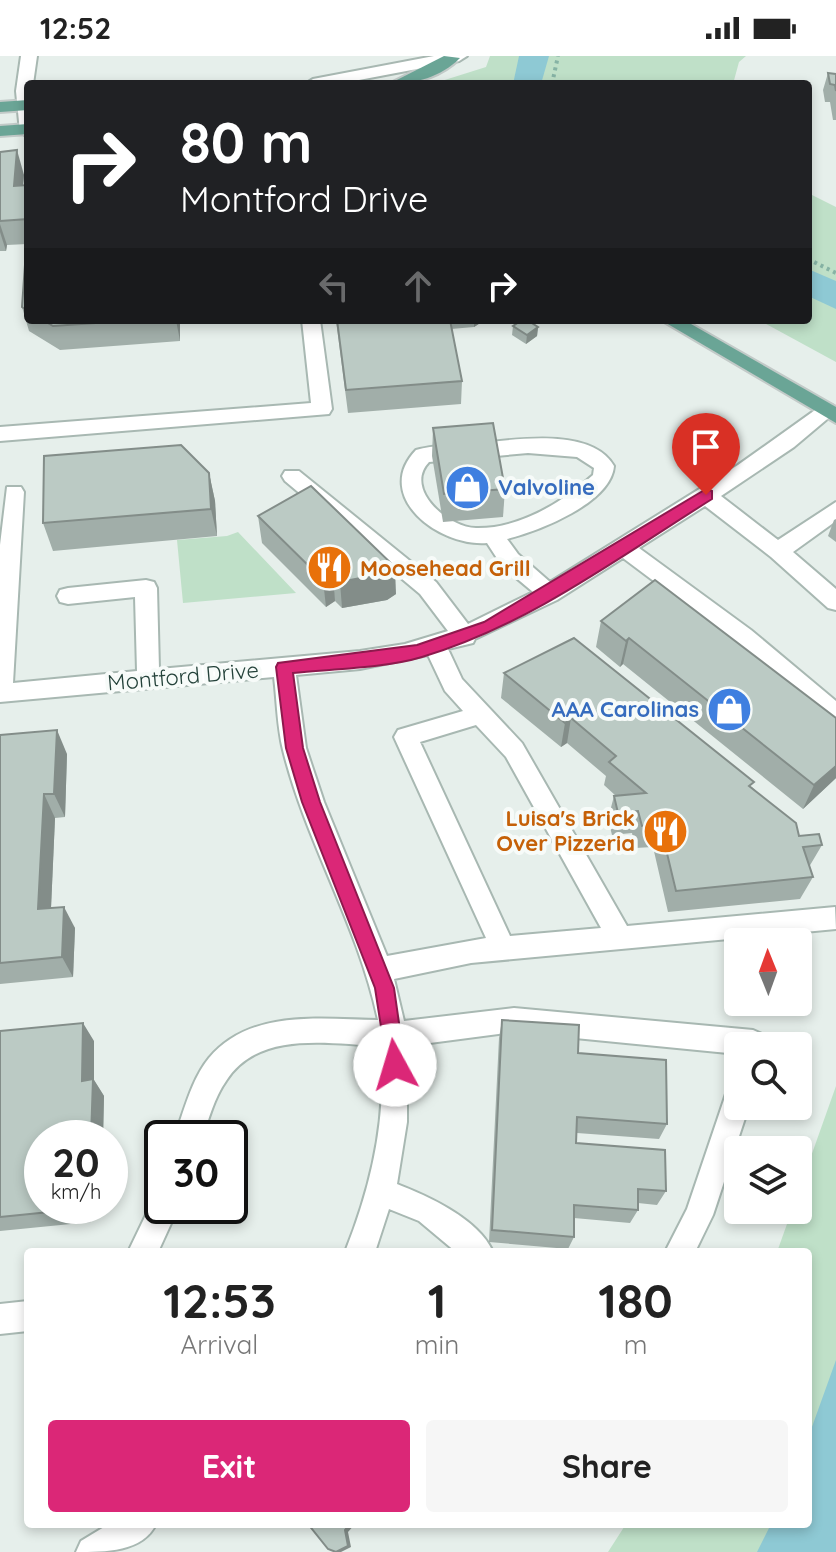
<!DOCTYPE html>
<html lang="en">
<head>
<meta charset="utf-8">
<style>
  :root { --surface:#fff; --page:#f6f6f6; --text:#222; --muted:#767676; --accent:#db2777 }
  body { margin:0; font-family:Quicksand,sans-serif; background:var(--page); color:var(--text); height:100vh; display:flex; flex-direction:column; font-size:30px; white-space:nowrap }
  * { box-sizing:border-box; margin:0 }
  p { font-size:26px; color:var(--muted) }
  .icon { flex:none; width:44px; height:44px; fill:none; stroke:currentColor; stroke-width:2; stroke-linecap:round; stroke-linejoin:round }
  .map { position:relative; flex:1; overflow:hidden }
  .panel { position:absolute; left:24px; top:1192px; width:788px; height:280px; display:flex; flex-direction:column; background:var(--surface); border-radius:8px; box-shadow:0 4px 12px #0003 }
  .panel>* { flex:none }
  .banner { position:absolute; left:24px; top:24px; width:788px; height:244px; border-radius:8px; box-shadow:0 4px 12px #0003; background:#202124; color:#fff; overflow:hidden }
  .needle { width:52px; rotate:359deg }
  .buttons { position:absolute; left:724px; top:872px; display:grid; gap:16px }
  .buttons a { display:grid; place-items:center; width:88px; height:88px; border-radius:8px; background:var(--surface); box-shadow:0 4px 12px #0003; font-size:40px }
  .speed { position:absolute; left:24px; top:1064px; display:flex; gap:16px; font-size:40px; font-weight:700; text-align:center }
  .speed>* { display:grid; place-content:center; width:104px; height:104px; border-radius:50%; background:var(--surface); box-shadow:0 4px 12px #0003; line-height:1 }
  .speed small { font-size:20px; font-weight:400 }
  .speed .limit { border:4px solid #111; border-radius:12px; background:#fff; color:#111 }
  .pin { position:absolute; display:grid; place-items:center; width:68px; height:68px; color:#fff; margin:-82px -34px; border-radius:50% 50% 50% 0; rotate:-45deg; box-shadow:0 0 8px #0007 }
  .pin .icon { rotate:45deg }
  .me { position:absolute; width:88px; margin:-44px; rotate:354deg; stroke-linejoin:round; filter:drop-shadow(0 0 6px #0008) }
  .turn { display:flex; align-items:center; gap:28px; height:168px; padding:0 24px; font-size:36px }
  .turn .icon { width:104px; height:104px; stroke-width:2.5 }
  .turn b { display:block; font-size:56px; line-height:68px }
  .lanes { display:flex; align-items:center; height:76px; padding:0 24px; background:#0003; justify-content:center; gap:40px; direction:ltr }
  .lanes .off { opacity:.35 }
  .eta { display:flex; justify-content:space-evenly; align-items:center; height:136px; text-align:center }
  .eta b { font-size:48px; font-weight:800; line-height:56px }
  .cta { display:flex; gap:16px; margin-top:auto; padding:16px 24px }
  .cta a { flex:1; height:92px; border-radius:8px; background:var(--accent); color:#fff; font-size:32px; font-weight:800; line-height:92px; text-align:center }
  .cta a+a { background:var(--page); color:var(--text) }
  .status { display:flex; justify-content:space-between; align-items:center; height:56px; padding:0 40px; background:var(--surface); direction:ltr }
  .status svg { height:22px; fill:currentColor }
  .map>svg:first-child { display:block }
  .green { fill:#bfe0c8 }
  .water { fill:#8ec9d4 }
  .lines { fill:none; stroke-linecap:round; stroke-linejoin:round }
  .minor-casing { stroke:#a8b8b2; stroke-width:4 }
  .major-casing { stroke:#c2cac8; stroke-width:4 }
  .path { stroke:#86b3a5; stroke-width:4; stroke-dasharray:3 4; stroke-linecap:butt }
  .minor { fill:#fff; fill-rule:evenodd }
  .major { fill:#6aa596; fill-rule:evenodd }
  .wall { fill:#a1aea9 }
  .shaded-wall { fill:#838d89 }
  .building { fill:#bbcac4; stroke:#838d89; stroke-width:2 }
  .route { fill:#db2777; stroke:#8e194d; stroke-width:2 }
  .labels { text-anchor:middle; dominant-baseline:central; stroke-width:8; stroke-linejoin:round; paint-order:stroke }
  .shop-label { font-size:22px; font-weight:bold; fill:#366cbe; stroke:#f7fbf9; text-anchor:start }
  .food-label { font-size:22px; font-weight:bold; fill:#c56008; stroke:#f7fbf9; text-anchor:start }
  .street-label { font-size:22px; fill:#24423a; stroke:#f7fbf9 }
</style>
</head>
<body>
<div class="status"><b>12:52</b><svg viewBox="0 0 49 12"><path d="M0 12V9h3v3zM5 12V6h3v6zM10 12V3h3v9zM15 12V0h3v12zM26 1h20v11H26zM47 4h2v5h-2z"/></svg></div>
<div class="map">
<svg width="836" height="1496" viewBox="0 0 836 1496">
  <rect width="100%" height="100%" fill="#e6efeb"/>
  <g class="green">
    <path d="M490 0H746L739 6 733 28H432L486 11Z"/>
    <path d="M808 137 836 151V306L759 264H808Z"/>
    <path d="M238 476 296 537 183 547 177 484 227 480Z"/>
    <path d="M836 1030V1496H608L626 1468H808V1196H777L792 1154H798V1137Z"/>
  </g>
  <g class="water">
    <path d="M519 0H549L541 28H513Z"/>
    <path d="M808 213 836 225V253L808 240Z"/>
    <path d="M836 1304V1496H757L771 1468H808V1382Z"/>
  </g>
  <g class="lines">
    <defs>
      <g id="minor">
        <path d="M21 0H37L33 28H28V81L20 76 16 35Z"/>
        <path d="M434 0H467L459 5 338 28H305L313 23Z"/>
        <path d="M302 264H320L332 353 329 358 0 385V371L311 347Z"/>
        <path d="M825 347 832 349 835 354 832 359 794 391 721 440 778 484 836 446V465L793 496 836 533V554L828 552 771 501 705 450 639 492 751 574 836 645V667L828 665 735 586 623 502 557 544 475 583 473 587 448 593 462 623 522 687 627 870 835 851 836 873 471 907 394 923 404 965 514 952 753 974 762 978 765 990H738V998L514 976 407 990V1066L397 1128C428 1140 479 1163 493 1196H456L419 1165 389 1153 375 1196H345C371 1131 388 1060 380 990 329 988 258 974 226 1025 214 1042 209 1063 202 1082H174C184 1056 191 1024 209 1002 250 953 320 963 378 964 358 869 306 787 283 694 277 670 277 645 274 621L0 646V489L7 431H21L24 436 13 627 137 615 135 541 68 548 60 546 57 540 60 534 68 532 146 524 154 526 157 532 159 613 360 595 405 588 448 575 420 538 285 425 282 420 285 415H299L436 526 468 568 533 536 502 510 487 487C439 491 372 440 416 394 434 389 454 389 472 388 511 384 591 370 614 410 611 447 539 475 507 483L518 498 550 526 738 409ZM528 397 577 401 594 412 593 419C562 447 518 473 476 472 449 472 403 433 429 406ZM428 599 445 635 463 655 398 674 394 681 486 882 387 900 324 746 306 692 296 619 360 613ZM476 669 506 701 601 872 510 880 420 686Z"/>
        <path d="M738 1028V1050H749L713 1159 695 1196H665L687 1153 728 1032Z"/>
        <path d="M162 1137V1150H179L158 1196H128L155 1140Z"/>
        <path d="M28 1245V1275L0 1278V1248Z"/>
        <path d="M109 1468H156C143 1496 105 1496 76 1496L81 1485Z"/>
      </g>
      <g id="major">
        <path d="M444 0 460 2C441 21 415 28 389 28Z"/>
        <path d="M28 44V54L0 56V46Z"/>
        <path d="M28 68V78L0 80V70Z"/>
        <path d="M661 264H684L836 351V367Z"/>
      </g>
    </defs>
    <use href="#minor" class="minor-casing"/>
    <use href="#major" class="major-casing"/>
    <g class="path">
      <path d="M552 28 558 0"/>
      <path d="M808 203 836 217"/>
    </g>
    <use href="#minor" class="minor"/>
    <use href="#major" class="major"/>
  </g>
  <g class="wall">
    <path d="M828 17 836 18V64H833L830 46H825L823 34Z"/>
    <path d="M0 96 24 119 23 129H28V264H180V285L60 294 29 275 22 251 27 188 7 189 6 195H0Z"/>
    <path d="M336 264H485L474 271 451 273 462 325 461 348 348 357Z"/>
    <path d="M513 270 538 271 537 280 526 288 512 279Z"/>
    <path d="M433 372 505 433 503 461 443 466 432 400Z"/>
    <path d="M209 417 215 445 217 480 53 495 43 467Z"/>
    <path d="M258 460 396 538 387 544 342 552 335 545 326 551 262 487Z"/>
    <path d="M836 463V486L828 480 834 464Z"/>
    <path d="M655 524 836 722 803 753 623 608 620 611 596 591 601 565Z"/>
    <path d="M504 617 752 731 799 780 822 789 809 811 813 821 800 843 668 856 653 791 635 792 632 777 612 779 608 763 614 740H616L604 729 606 720 567 687 561 691 501 642Z"/>
    <path d="M0 679 67 698 65 761 55 762 51 852 75 872 73 921 0 928Z"/>
    <path d="M502 964 578 997 667 1068 659 1083 577 1077 576 1087 666 1135 657 1149 638 1147V1154L630 1167 574 1162V1181L568 1193 489 1186 499 982Z"/>
    <path d="M0 975 94 985V1024L104 1040 103 1082H42V1150H91V1166L0 1175Z"/>
  </g>
  <g class="shaded-wall">
    <path d="M17 94 24 119 21 154 14 130Z"/>
    <path d="M0 168 7 189 6 195 0 176Z"/>
    <path d="M176 264H180V285Z"/>
    <path d="M474 264H485L474 271Z"/>
    <path d="M538 271 537 280 526 288 527 279Z"/>
    <path d="M209 417 215 445 217 480 211 453Z"/>
    <path d="M395 511 396 538 387 544 342 552 340 526Z"/>
    <path d="M333 518 335 545 326 551 323 524Z"/>
    <path d="M629 582 623 608 620 611 626 585Z"/>
    <path d="M571 662 567 687 561 691 565 667Z"/>
    <path d="M57 674 67 698 65 761 54 738Z"/>
    <path d="M836 710V722L803 753 814 729Z"/>
    <path d="M44 738 55 762 50 874 38 853Z"/>
    <path d="M64 851 75 872 73 921 62 901Z"/>
    <path d="M83 967 94 985V1024L104 1040 103 1082H91L82 1025Z"/>
    <path d="M79 1150H91V1166L79 1153Z"/>
    <path d="M350 1468H355L348 1476 351 1491 341 1496H336L345 1474Z"/>
  </g>
  <g class="building">
    <path d="M828 17 836 18V35L835 29 830 28Z"/>
    <path d="M17 94 14 130 28 129V163L0 165V96Z"/>
    <path d="M28 167V255L22 251Z"/>
    <path d="M43 264H139L53 270Z"/>
    <path d="M337 264H450L462 325 346 334Z"/>
    <path d="M522 264H527L538 271 527 279 513 270Z"/>
    <path d="M493 367 505 433 444 438 433 372Z"/>
    <path d="M181 389 209 417 211 453 43 467 44 400Z"/>
    <path d="M311 430 395 511 386 517 340 526 333 518 323 524 258 460Z"/>
    <path d="M655 524 836 662V710L814 729 629 582 626 585 601 565Z"/>
    <path d="M574 582 754 726 749 730 796 767 799 780 819 778 822 789 803 791 813 821 676 835 660 768 642 770 638 755 618 757 614 740 646 737 609 706 616 700 571 662 565 667 504 617Z"/>
    <path d="M57 674 54 738H44L38 853 64 851 62 901 0 907V679Z"/>
    <path d="M502 964 579 969 578 997 666 1004 667 1068 577 1061 576 1087 665 1094 666 1135 638 1133V1154L574 1149V1181L492 1174Z"/>
    <path d="M83 967 82 1025 93 1023 91 1082H42V1150H79V1153L0 1161V975Z"/>
    <path d="M308 1468H350L345 1474 348 1490 336 1496 328 1493Z"/>
  </g>
  <path class="route" d="M706 433 712 435V443C618 502 529 569 422 601 386 612 332 613 293 617L303 692 320 746 394 932 405 1009 402 1016 395 1019 388 1016 375 932 302 746 286 692 276 611 278 607 417 589 484 566Z"/>
  <defs>
    <symbol id="shop-disc" viewBox="-11 -11 22 22"><circle r="9.5" fill="#3f7fe0" stroke="#f7fbf9"/><path d="M-5-2.5h2.3a2.7 3.5 0 0 1 5.4 0H5L5.5 6h-11ZM-1.5-2.5h3a1.5 2.3 0 0 0-3 0Z" fill="#fff"/></symbol>
    <symbol id="restaurant-disc" viewBox="-11 -11 22 22"><circle r="9.5" fill="#e8710a" stroke="#f7fbf9"/><path d="M-5-6h1v4h1v-4h1v4h1v-4h1v5L-1.5 .5V6h-2V.5L-5-1ZM5-6V6H3V1.5H1.5Q1.5-4 5-6Z" fill="#fff"/></symbol>
  </defs>
  <g fill-rule="evenodd">
    <use href="#shop-disc" x="442" y="406" width="51" height="51"/>
    <use href="#restaurant-disc" x="304" y="486" width="51" height="51"/>
    <use href="#shop-disc" x="704" y="628" width="51" height="51"/>
    <use href="#restaurant-disc" x="640" y="750" width="51" height="51"/>
  </g>
  <g class="labels">
    <g class="shop-label">
      <text x="498" y="431">Valvoline</text>
      <text x="699" y="653" text-anchor="end">AAA Carolinas</text>
    </g>
    <g class="food-label">
      <text x="360" y="512">Moosehead Grill</text>
      <text x="635" y="762" text-anchor="end">Luisa's Brick<tspan x="635" dy="25">Over Pizzeria</tspan></text>
    </g>
    <g class="street-label">
      <text transform="translate(183 620) rotate(-5)">Montford Drive</text>
    </g>
  </g>
</svg>
<div class="buttons">
<a><svg class="needle" viewBox="-14 -14 28 28"><path d="M0-13l5 13h-10z" fill="#e53935"/><path d="M0 13l5-13h-10z" fill="#767676"/></svg></a>
<a><svg class="icon" aria-label="search" viewBox="0 0 24 24"><circle cx="10" cy="10" r="6"/><path d="M15 15l6 6"/></svg></a>
<a><svg class="icon" aria-label="layers" viewBox="0 0 24 24"><path d="M12 4l9 5-9 5-9-5zM3 14l9 5 9-5"/></svg></a>
</div>
<div class="speed"><div>20<small>km/h</small></div><div class="limit">30</div></div>
<div class="pin" style="left:706px;top:439px;background:#d93025"><svg class="icon" aria-label="arrive" viewBox="0 0 24 24"><path d="M6 21V4h12l-3 4 3 4H6"/></svg></div>
<svg class="me" style="left:395px;top:1009px" viewBox="-20 -20 40 40"><circle r="19" fill="#fff"/><path d="M0-13L10 11 0 6-10 11z" fill="#db2777"/></svg>
<div class="banner">
<div class="turn"><svg class="icon" aria-label="right" viewBox="0 0 24 24"><path d="M7 20v-9h11M14 6l5 5-5 5"/></svg><div><b>80 m</b>Montford Drive</div></div>
<div class="lanes"><svg class="icon off" aria-label="left" viewBox="0 0 24 24"><path d="M17 20v-9H6M10 6l-5 5 5 5"/></svg><svg class="icon off" aria-label="ahead" viewBox="0 0 24 24"><path d="M12 20V5M6 11l6-6 6 6"/></svg><svg class="icon" aria-label="right" viewBox="0 0 24 24"><path d="M7 20v-9h11M14 6l5 5-5 5"/></svg></div>
</div>
<section class="panel">
<div class="eta">
<div><b>12:53</b><p>Arrival</p></div>
<div><b>1</b><p>min</p></div>
<div><b>180</b><p>m</p></div>
</div>
<div class="cta"><a>Exit</a><a>Share</a></div>
</section>
</div>
</body>
</html>
